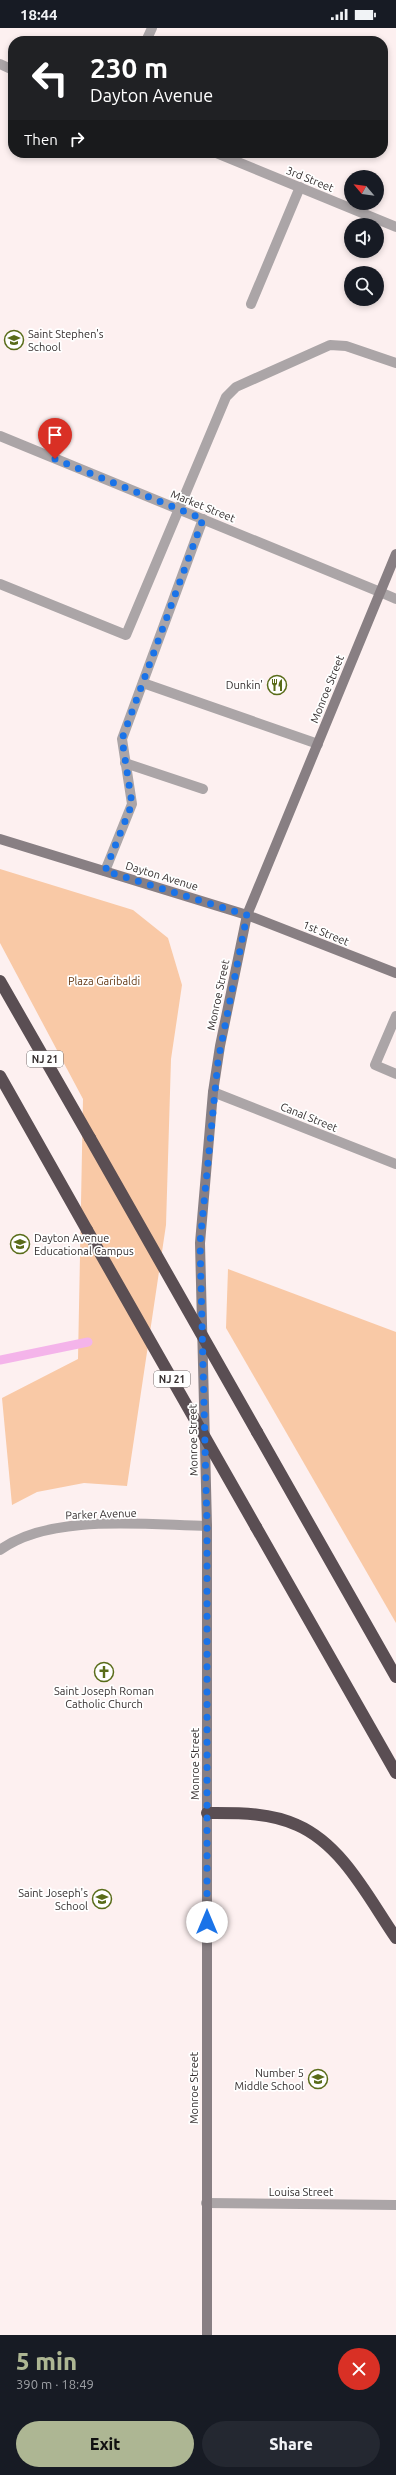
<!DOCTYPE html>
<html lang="en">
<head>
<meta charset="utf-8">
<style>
  :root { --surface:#171b24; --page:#242831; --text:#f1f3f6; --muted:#9ea1a6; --accent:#adb693 }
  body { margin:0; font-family:Ubuntu,sans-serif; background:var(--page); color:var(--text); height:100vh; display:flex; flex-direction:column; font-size:15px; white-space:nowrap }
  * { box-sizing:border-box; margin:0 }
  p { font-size:13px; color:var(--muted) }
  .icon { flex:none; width:22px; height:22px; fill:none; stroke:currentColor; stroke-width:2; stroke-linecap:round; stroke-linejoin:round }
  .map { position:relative; height:2307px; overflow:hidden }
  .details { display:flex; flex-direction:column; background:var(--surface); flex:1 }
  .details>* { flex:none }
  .guide { position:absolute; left:8px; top:8px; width:380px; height:122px; border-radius:16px; box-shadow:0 2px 6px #0003; background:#202124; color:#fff; overflow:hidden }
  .needle { width:26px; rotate:299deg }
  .fabs { position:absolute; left:344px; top:142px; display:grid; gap:8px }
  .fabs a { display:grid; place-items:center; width:40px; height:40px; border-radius:50%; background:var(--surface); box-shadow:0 2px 6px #0003; font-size:20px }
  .pin { position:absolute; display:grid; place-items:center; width:34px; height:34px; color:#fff; margin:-41px -17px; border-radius:50% 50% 50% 0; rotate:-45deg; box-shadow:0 0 4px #0007 }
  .pin .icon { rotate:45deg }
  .me { position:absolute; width:44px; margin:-22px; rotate:0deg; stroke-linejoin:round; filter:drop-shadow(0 0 3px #0008) }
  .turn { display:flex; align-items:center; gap:14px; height:84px; padding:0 16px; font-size:18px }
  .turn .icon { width:52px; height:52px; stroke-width:2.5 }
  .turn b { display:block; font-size:28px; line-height:34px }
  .then { display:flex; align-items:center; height:38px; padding:0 16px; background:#0003; gap:8px; font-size:15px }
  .round { display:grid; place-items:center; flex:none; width:42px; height:42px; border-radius:21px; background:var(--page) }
  .headline { display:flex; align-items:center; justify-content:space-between; height:68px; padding:0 16px }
  h1 { font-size:24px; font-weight:800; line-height:30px; color:var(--accent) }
  .primary-button { display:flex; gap:8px; margin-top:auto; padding:8px 16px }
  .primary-button a { flex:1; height:46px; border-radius:24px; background:var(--accent); color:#111; font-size:16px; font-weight:800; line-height:46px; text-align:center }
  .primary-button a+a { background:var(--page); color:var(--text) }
  .status { display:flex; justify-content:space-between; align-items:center; height:28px; padding:0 20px; background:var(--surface); direction:ltr }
  .status svg { height:11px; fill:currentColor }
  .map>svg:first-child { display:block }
  .green { fill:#f9c9a6 }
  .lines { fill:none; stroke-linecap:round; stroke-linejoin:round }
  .stream { stroke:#f4b4ea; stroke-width:9 }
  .service { stroke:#aba5a7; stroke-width:10 }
  .minor { stroke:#aba5a7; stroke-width:10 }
  .tertiary { stroke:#aba5a7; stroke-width:10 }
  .secondary { stroke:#887f83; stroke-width:10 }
  .motorway { stroke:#5a4e53; stroke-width:12 }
  .motorway-bridge { stroke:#5a4e53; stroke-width:12 }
  .route { stroke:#1a73e8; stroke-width:7; stroke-dasharray:0 12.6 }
  .labels { text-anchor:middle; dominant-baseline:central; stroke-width:3.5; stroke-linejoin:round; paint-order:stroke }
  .shield { fill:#fff; stroke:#726d6d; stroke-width:1 }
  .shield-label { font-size:10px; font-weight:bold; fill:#352f2f }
  .street-label { font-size:11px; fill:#352f2f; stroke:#fff }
  .poi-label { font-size:11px; fill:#352f2f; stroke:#fff; text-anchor:end }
  .park-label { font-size:11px; fill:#643914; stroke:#fff }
</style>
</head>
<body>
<div class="status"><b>18:44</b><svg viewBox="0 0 49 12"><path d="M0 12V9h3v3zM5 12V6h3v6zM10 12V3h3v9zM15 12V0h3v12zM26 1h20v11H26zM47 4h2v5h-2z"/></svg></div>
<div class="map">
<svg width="396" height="2307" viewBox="0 0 396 2307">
  <rect width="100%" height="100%" fill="#fdf0f0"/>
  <g class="green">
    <path d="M0 841 133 882 168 910 182 957 171 1031 166 1197 127 1458 84 1455 37 1464 12 1477 2 1370 78 1331 83 1071 0 915Z"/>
    <path d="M228 1241 396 1304V1595L226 1300Z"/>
  </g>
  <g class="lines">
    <path class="stream" d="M0 1332 88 1314"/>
    <g class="service">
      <path d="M146 13 152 0"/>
      <path d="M251 276 300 159"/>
      <path d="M0 556 126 607 226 369 236 359 330 317 346 318 396 335"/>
      <path d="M143 655 318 716"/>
      <path d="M125 735 203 761"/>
      <path d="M105 843 132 776 122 711 203 491"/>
      <path d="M396 988 375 1037 396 1046"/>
    </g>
    <g class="minor">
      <path d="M0 36 13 42"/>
      <path d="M216 125 396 199"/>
      <path d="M0 408 380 564"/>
      <path d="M213 1064 396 1136"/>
      <path d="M206 2175 396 2177"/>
    </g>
    <g class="tertiary">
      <path d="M380 564 396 571"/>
      <path d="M0 1522C50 1485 147 1497 207 1498"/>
    </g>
    <g class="secondary">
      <path d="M0 811 247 887 396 945"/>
      <path d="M207 2307V1498L200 1215 213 1064 220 1018 247 887 396 526"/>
    </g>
    <g class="motorway">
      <path d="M0 953 90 1110"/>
      <path d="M0 1048 87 1202"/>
      <path d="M257 1404 396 1649"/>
      <path d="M256 1499 396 1745"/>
      <path d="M207 1785C237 1785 269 1784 297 1797 343 1817 369 1871 396 1910"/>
    </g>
    <g class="motorway-bridge">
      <path d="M90 1110 257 1404"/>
      <path d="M87 1202 256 1499"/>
    </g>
  </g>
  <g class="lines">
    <path class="route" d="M55 431 203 491 122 711 132 776 105 843 247 887 218 1033 200 1215 207 1498V1894"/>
  </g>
  <defs>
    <symbol id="school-ring" viewBox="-11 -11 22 22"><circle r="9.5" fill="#fff" stroke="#596c19" stroke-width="1.5"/><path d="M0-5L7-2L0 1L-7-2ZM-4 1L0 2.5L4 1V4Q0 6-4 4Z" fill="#596c19"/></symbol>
    <symbol id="restaurant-ring" viewBox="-11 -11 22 22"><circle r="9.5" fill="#fff" stroke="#596c19" stroke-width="1.5"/><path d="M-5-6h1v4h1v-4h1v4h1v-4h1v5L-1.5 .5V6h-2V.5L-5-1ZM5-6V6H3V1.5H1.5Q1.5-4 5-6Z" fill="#596c19"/></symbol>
    <symbol id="church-ring" viewBox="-11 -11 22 22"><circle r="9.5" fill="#fff" stroke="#596c19" stroke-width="1.5"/><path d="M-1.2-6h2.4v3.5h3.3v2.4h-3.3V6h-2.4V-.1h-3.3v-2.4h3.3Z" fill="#596c19"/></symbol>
  </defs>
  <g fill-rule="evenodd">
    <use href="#school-ring" x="3" y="301" width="22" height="22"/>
    <use href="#restaurant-ring" x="266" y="646" width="22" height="22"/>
    <use href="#school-ring" x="9" y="1205" width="22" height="22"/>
    <use href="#church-ring" x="93" y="1633" width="22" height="22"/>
    <use href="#school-ring" x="91" y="1860" width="22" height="22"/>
    <use href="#school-ring" x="307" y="2040" width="22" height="22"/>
  </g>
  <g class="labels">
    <g class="shield">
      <rect x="27" y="1023" width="36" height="16" rx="3"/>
      <rect x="154" y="1343" width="36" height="16" rx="3"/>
    </g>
    <g class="shield-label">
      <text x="45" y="1031">NJ 21</text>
      <text x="172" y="1351">NJ 21</text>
    </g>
    <g class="street-label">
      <text transform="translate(310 151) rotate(22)">3rd Street</text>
      <text transform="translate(203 478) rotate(22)">Market Street</text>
      <text transform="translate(327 661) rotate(-68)">Monroe Street</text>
      <text transform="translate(162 848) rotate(17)">Dayton Avenue</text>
      <text transform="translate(326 905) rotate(22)">1st Street</text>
      <text transform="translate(218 967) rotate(-78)">Monroe Street</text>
      <text transform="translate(309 1089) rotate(22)">Canal Street</text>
      <text transform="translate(193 1412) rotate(-91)">Monroe Street</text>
      <text transform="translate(101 1486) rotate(-2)">Parker Avenue</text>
      <text transform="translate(195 1736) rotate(-90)">Monroe Street</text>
      <text transform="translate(194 2060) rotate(-90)">Monroe Street</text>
      <text x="301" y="2164">Louisa Street</text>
    </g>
    <g class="poi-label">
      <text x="28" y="306" text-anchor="start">Saint Stephen's<tspan x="28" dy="13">School</tspan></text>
      <text x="263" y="657">Dunkin'</text>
      <text x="34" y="1210" text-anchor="start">Dayton Avenue<tspan x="34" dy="13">Educational Campus</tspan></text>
      <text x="104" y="1663" text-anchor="middle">Saint Joseph Roman<tspan x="104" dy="13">Catholic Church</tspan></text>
      <text x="88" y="1865">Saint Joseph's<tspan x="88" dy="13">School</tspan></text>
      <text x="304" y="2045">Number 5<tspan x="304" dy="13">Middle School</tspan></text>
    </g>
    <g class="park-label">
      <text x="104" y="953">Plaza Garibaldi</text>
    </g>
  </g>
</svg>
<div class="fabs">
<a><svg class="needle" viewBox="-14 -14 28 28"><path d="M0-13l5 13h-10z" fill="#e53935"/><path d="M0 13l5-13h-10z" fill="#9ea1a6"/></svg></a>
<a><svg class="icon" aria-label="sound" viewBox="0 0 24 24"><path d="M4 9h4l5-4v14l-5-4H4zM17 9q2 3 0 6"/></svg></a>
<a><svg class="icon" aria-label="search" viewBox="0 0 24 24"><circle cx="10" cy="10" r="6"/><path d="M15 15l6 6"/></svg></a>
</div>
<div class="pin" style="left:55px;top:431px;background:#d93025"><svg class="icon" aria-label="arrive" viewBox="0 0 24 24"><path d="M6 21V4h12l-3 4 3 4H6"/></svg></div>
<svg class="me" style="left:207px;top:1894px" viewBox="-20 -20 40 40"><circle r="19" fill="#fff"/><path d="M0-13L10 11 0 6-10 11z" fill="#1a73e8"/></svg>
<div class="guide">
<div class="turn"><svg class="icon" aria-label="left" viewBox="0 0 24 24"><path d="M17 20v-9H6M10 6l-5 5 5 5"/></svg><div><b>230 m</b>Dayton Avenue</div></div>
<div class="then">Then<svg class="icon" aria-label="right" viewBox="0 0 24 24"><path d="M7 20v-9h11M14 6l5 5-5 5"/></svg></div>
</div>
</div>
<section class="details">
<div class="headline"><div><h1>5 min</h1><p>390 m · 18:49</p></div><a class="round" style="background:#d93025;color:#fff"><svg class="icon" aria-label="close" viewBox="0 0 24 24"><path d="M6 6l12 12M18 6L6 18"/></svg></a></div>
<div class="primary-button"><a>Exit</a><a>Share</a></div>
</section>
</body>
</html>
